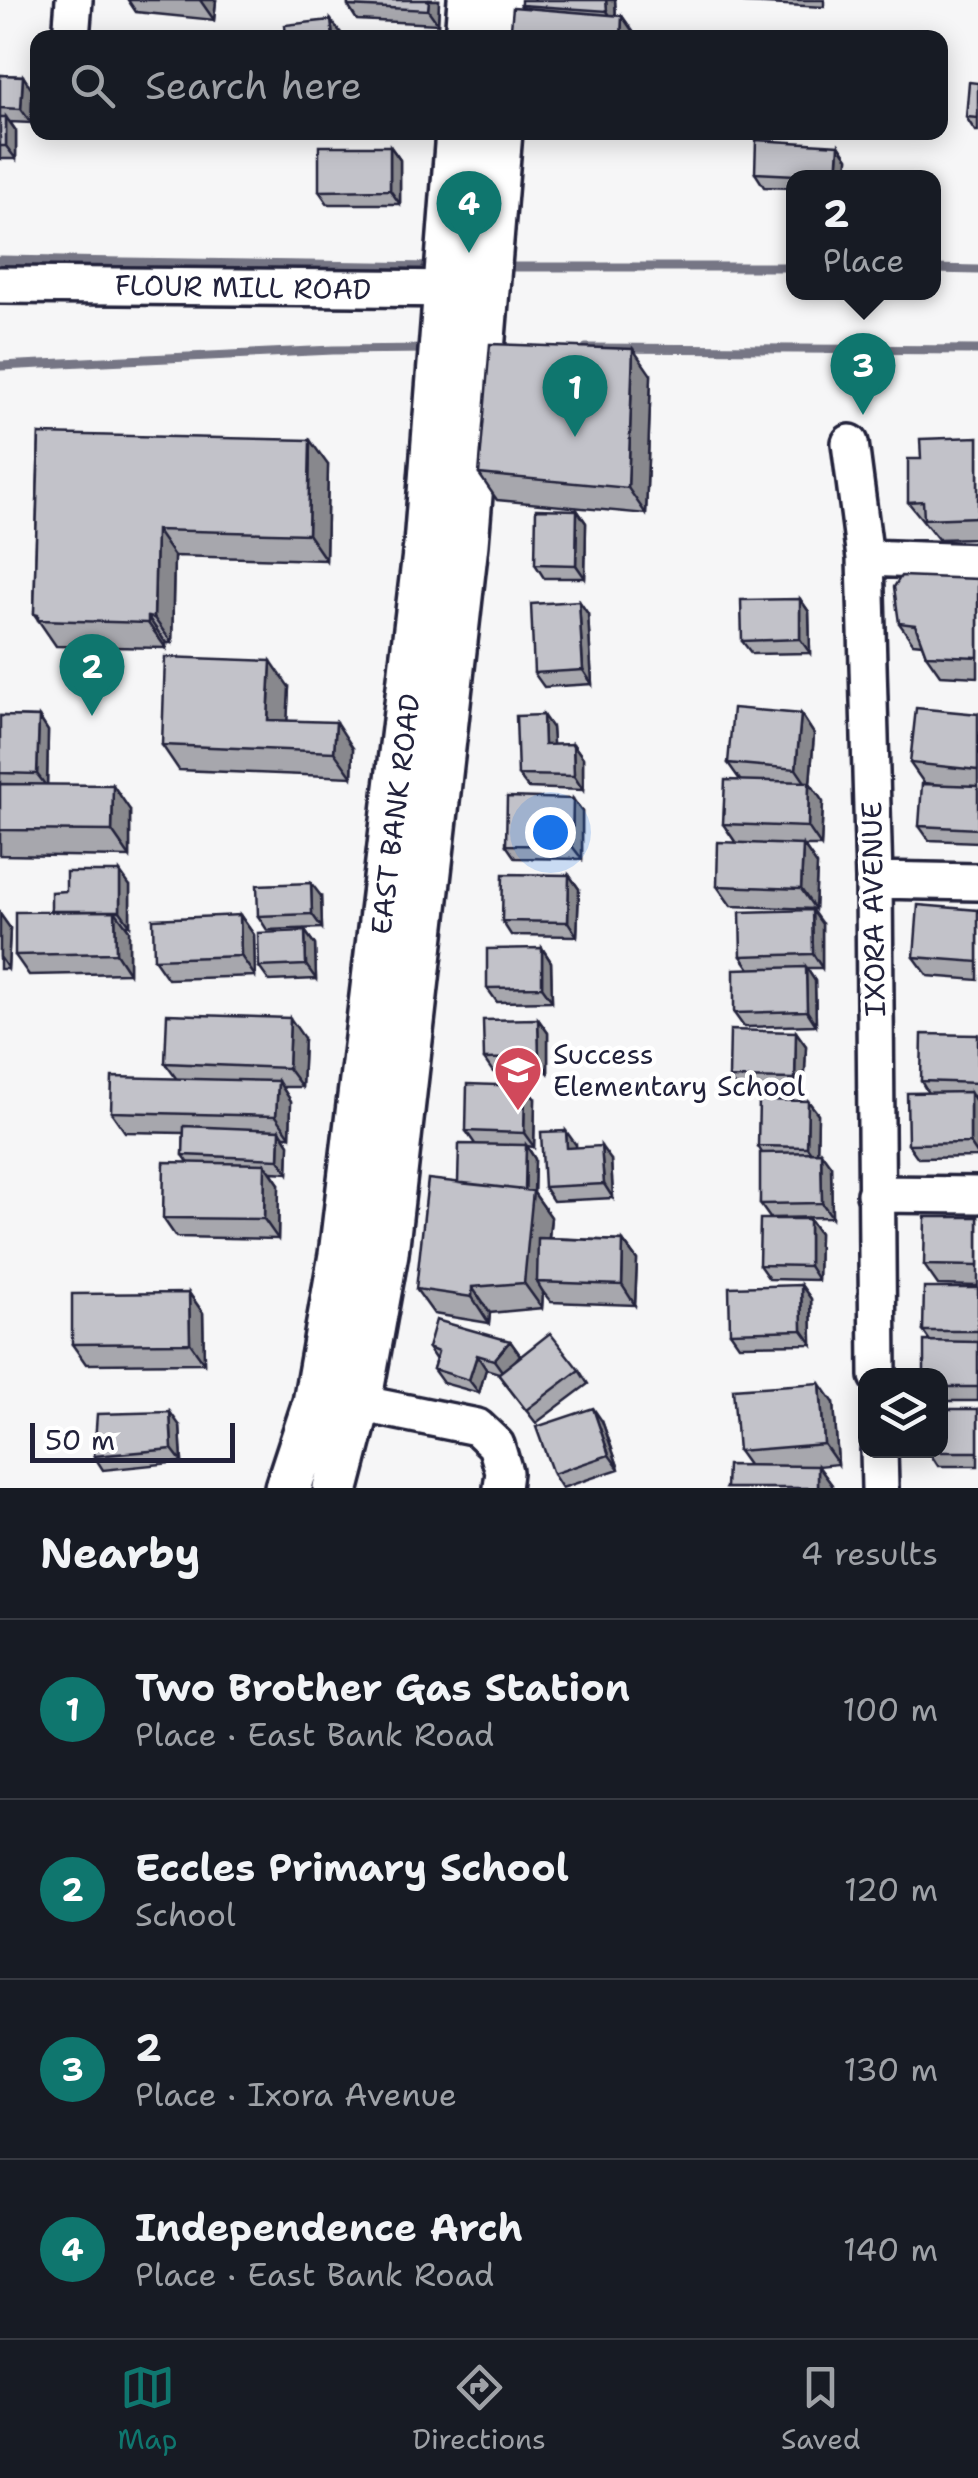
<!DOCTYPE html>
<html lang="en">
<head>
<meta charset="utf-8">
<style>
  :root { --surface:#171b24; --page:#242831; --text:#f1f3f6; --muted:#9ea1a6; --line:#363941; --accent:#0f766e }
  body { margin:0; font-family:"Shantell Sans",sans-serif; background:var(--page); color:var(--text) }
  .controls { position:absolute; right:30px; bottom:30px; display:grid; overflow:hidden; border-radius:20px; box-shadow:0 5px 25px #0003 }
  .controls button { width:90px; height:90px; display:grid; place-items:center; padding:0; border:0; border-bottom:2px solid var(--line); background:var(--surface); color:var(--text); font:50px sans-serif }
  .scale { position:absolute; left:30px; bottom:25px; width:205px; box-sizing:border-box; padding-left:10px; border:5px solid #22223b; border-top:0; font-size:28px; line-height:35px; white-space:nowrap; color:#22223b; -webkit-text-stroke:8px #fff; paint-order:stroke }
  .you { position:absolute; left:550px; top:832px; width:35px; height:35px; margin:-25px; border:8px solid #fff; border-radius:50%; background:#1a73e8; box-shadow:0 0 0 15px #1a73e833 }
  .badge { display:grid; place-items:center; width:65px; height:65px; border-radius:50%; background:var(--accent); color:#fff; font-size:32px; font-weight:700 }
  .pin { position:absolute; translate:-50% -82px; filter:drop-shadow(0 2px 5px #0008) }
  .pin::after { content:''; position:absolute; top:52px; width:35px; height:30px; background:inherit; clip-path:polygon(0 0,100% 0,50% 100%) }
  .popup { position:absolute; left:786px; top:170px; width:155px; height:130px; box-sizing:border-box; display:grid; place-content:center; border-radius:20px; background:var(--surface); filter:drop-shadow(0 2px 8px #0005); font-size:32px; white-space:nowrap; color:var(--muted) }
  .popup b { font-size:38px; color:var(--text) }
  .popup::after { content:''; position:absolute; left:50%; top:100%; margin-left:-20px; border:20px solid transparent; border-top-color:var(--surface) }
  .list { margin:0; padding:0; list-style:none }
  h2 { display:flex; justify-content:space-between; align-items:center; height:130px; margin:0; padding:0 40px; font-size:42px }
  h2 small { font-size:32px; font-weight:400; color:var(--muted) }
  .list li { display:grid; grid-template-columns:65px 1fr auto; gap:30px; align-items:center; box-sizing:border-box; height:180px; padding:0 40px; border-top:2px solid var(--line) }
  .list b { display:block; font-size:38px; white-space:nowrap }
  .list p { margin:0; font-size:32px; white-space:nowrap; color:var(--muted) }
  .list em { font-size:32px; font-style:normal; color:var(--muted) }
  .icon { flex:none; width:55px; height:55px; fill:none; stroke:currentColor; stroke-width:2; stroke-linecap:round; stroke-linejoin:round }
  .map { position:relative; flex:none; width:978px; height:1488px; overflow:hidden }
  .search { position:absolute; background:var(--surface); box-shadow:0 5px 25px #0003; left:30px; right:30px; top:30px; height:110px; display:flex; align-items:center; gap:25px; box-sizing:border-box; padding:0 35px; border-radius:20px; color:var(--muted); font-size:38px }
  .sheet { height:850px; background:var(--surface) }
  nav { display:flex; justify-content:space-around; align-items:center; box-sizing:border-box; height:140px; border-top:2px solid var(--line); background:var(--surface); font-size:28px; color:var(--muted) }
  nav a { display:grid; justify-items:center; gap:5px }
  nav .on { color:var(--accent) }
  .map>svg:first-child { display:block }
</style>
</head>
<body>
<div class="map">
<svg width="978" height="1488" viewBox="0 0 978 1488">
  <rect width="100%" height="100%" fill="#f6f6f7"/>
  <filter id="ink" filterUnits="userSpaceOnUse"><feTurbulence type="fractalNoise" baseFrequency=".01" numOctaves="2"/><feDisplacementMap in="SourceGraphic" scale="20" xChannelSelector="R" yChannelSelector="G"/><feConvolveMatrix kernelMatrix="1 2 1 2 8 2 1 2 1" color-interpolation-filters="sRGB"/></filter>
  <g filter="url(#ink)">
    <g fill="none" stroke-linecap="round" stroke-linejoin="round">
      <path stroke="#767685" stroke-width="9" d="M0,260L435,267
        M501,267H793
        M933,269L978,270
        M586,348L978,350
        M0,366L333,350L430,349"/>
      <g stroke="#22223b" stroke-width="42">
        <path id="minor" d="M71,38L74,0
          M0,285L469,289
          M850,443L865,558L874,880L878,1376
          M865,558L978,562
          M874,880L978,882
          M875,1194L978,1195
          M358,1403L477,1427L496,1445L504,1472L502,1488
          M879,1450L880,1488"/>
      </g>
      <g stroke="#22223b" stroke-width="52">
        <path id="major" d="M468,38L471,0
          M507,38L510,0
          M288,1488L316,1403L342,1255L427,545L459,132
          M336,1488L358,1403L385,1253L465,544L499,132"/>
      </g>
      <use href="#minor" stroke="#fff" stroke-width="35"/>
      <use href="#major" stroke="#fff" stroke-width="45"/>
    </g>
    <path fill="#a7a7ad" stroke="#22223b" stroke-width="2.5" d="M128,0H216L214,20L136,12Z
      M348,0H439L438,24L357,20L348,6Z
      M615,0L616,16H622L636,36L523,8L521,5Z
      M742,0H824V7L744,3Z
      M0,75L23,76L32,90L31,123L10,122L16,131V159H0Z
      M978,83V131H975L966,117Z
      M839,145L848,158L847,178H793V188L764,187L755,173Z
      M390,146L400,160V204H328L319,191Z
      M651,375L646,514L497,500L479,474Z
      M39,434L328,465L326,560L174,556L172,643H166V648L56,646L34,614Z
      M978,437V538L938,539L908,502L921,459Z
      M577,510L586,523L585,578H544L535,564Z
      M978,579V677L940,675L926,655L922,644L913,643L899,623Z
      M800,599L809,612L810,653L752,654L742,641Z
      M579,601L588,614L592,684L544,687L534,673Z
      M289,687L287,720L353,748L352,777L179,770L162,745Z
      M801,714L814,734L810,783L823,802L821,846H804L817,865L815,909L731,906L717,886L736,843L723,824L740,780L728,763Z
      M978,714V842L929,840L919,826L941,785L924,783L910,763Z
      M0,716L39,717L48,731L47,784L130,810V857L0,855Z
      M552,728L553,745L573,744L583,758V790L528,788L518,775Z
      M582,812V859L515,858L506,845Z
      M569,875L579,889L577,936L511,935L502,921Z
      M130,886V925H125L129,930V973L29,975L15,955L66,891Z
      M321,896L322,928L267,930L258,916Z
      M978,910V980L928,976L914,957Z
      M0,914L10,928L8,969H0Z
      M240,915L254,935L255,976L168,979L154,959Z
      M822,924V968H806L815,981L816,1025L744,1027L734,1013L750,969L741,956Z
      M305,931L315,945L316,979L269,981L259,967Z
      M542,948L551,962L552,1001L497,1002L487,988Z
      M538,1019L548,1033V1072H493L484,1059Z
      M796,1032L806,1046L804,1093L739,1092L729,1078Z
      M978,1035V1096H972L978,1104V1157L918,1158L908,1144L928,1093L921,1081Z
      M304,1038L302,1087H282L291,1101L290,1136H284L289,1144L288,1173L271,1172L279,1184L278,1239L176,1237L163,1218L188,1162L183,1155L184,1133L125,1132L111,1112L176,1078L165,1063Z
      M535,1099L534,1147L527,1146L535,1159L534,1193L551,1217L549,1238L623,1241L637,1260L635,1305L551,1302L543,1292L542,1308L490,1313L489,1323L434,1314L416,1289L475,1144L466,1131Z
      M808,1101L818,1114L817,1152L831,1166L832,1217L770,1218L760,1204L762,1153L758,1146Z
      M576,1145V1147L611,1160L613,1198L553,1201L544,1187Z
      M978,1217V1286L938,1285L924,1265Z
      M809,1219L819,1233L818,1280L769,1279L759,1265Z
      M801,1285L811,1299L812,1344L739,1345L730,1332Z
      M978,1288V1401H940V1376L930,1341L923,1331Z
      M189,1293L203,1313L204,1363L86,1364L72,1344Z
      M510,1341L520,1355L515,1361L579,1370L588,1384L536,1423L508,1387L498,1374L499,1373L486,1369L479,1393L443,1383L433,1369L436,1360L428,1348Z
      M834,1403L838,1464L818,1466L832,1485V1488H726L748,1465L738,1451Z
      M978,1409V1466H938L929,1452Z
      M602,1421L619,1469L562,1488L553,1474Z
      M180,1426L182,1462L103,1470L94,1456Z"/>
    <path fill="#88888d" stroke="#22223b" stroke-width="2.5" d="M200,0H216L214,20Z
      M429,0H439L438,24L428,10Z
      M606,0H615L616,25L607,11Z
      M622,16L636,36V38H621Z
      M331,20L341,33V38H333Z
      M23,76L32,90L31,123L21,109Z
      M6,117L16,131V159L6,146Z
      M839,145L848,158L847,178L837,177Z
      M390,146L400,160V204L390,190Z
      M633,349L651,375L646,514L628,488Z
      M310,440L328,465L326,560L308,534Z
      M577,510L586,523L585,578L576,565Z
      M156,530L174,556L172,643L154,618Z
      M800,599L809,612L810,653L800,639Z
      M579,601L588,614L592,684L583,670Z
      M148,617L166,643V648L148,623Z
      M271,661L289,687L286,745L268,720Z
      M801,714L814,734L810,783L823,802L821,846L808,827L809,788L796,769Z
      M543,715L552,728L554,758L544,745Z
      M39,717L48,731L47,787L37,774Z
      M336,722L353,748L352,777L334,752Z
      M573,744L583,758V790L574,776Z
      M113,785L130,810V857L112,831Z
      M573,799L582,812V859L572,846Z
      M803,845L817,865L815,909L801,889Z
      M120,872L130,886V925L120,911Z
      M569,875L579,889L577,936L568,922Z
      M311,883L321,896L322,928L312,914Z
      M812,910L822,924V968L813,954Z
      M115,911L129,930V973L116,953Z
      M0,914L10,928L8,969L0,957Z
      M240,915L254,935L255,976L241,956Z
      M305,931L315,945L316,979L306,965Z
      M542,948L551,962L552,1001L542,987Z
      M806,967L815,981L816,1025L807,1011Z
      M290,1018L304,1038L302,1087L288,1068Z
      M538,1019L548,1033V1072L539,1058Z
      M796,1032L806,1046L804,1093L795,1079Z
      M278,1081L291,1101L290,1136L276,1116Z
      M525,1086L535,1099L534,1147L524,1133Z
      M970,1092L978,1104V1155L970,1143Z
      M808,1101L818,1114L817,1161L807,1147Z
      M280,1130L289,1144L288,1173L279,1159Z
      M566,1131L576,1145V1161L567,1148Z
      M526,1145L535,1159L534,1193L551,1217L544,1282H537L543,1292L542,1308L524,1283Z
      M601,1146L611,1160L613,1198L604,1184Z
      M821,1152L831,1166L832,1217L822,1203Z
      M265,1164L279,1184L278,1239L264,1219Z
      M809,1219L819,1233L818,1280L809,1266Z
      M623,1241L637,1260L635,1305L622,1285Z
      M801,1285L811,1299L812,1344L802,1330Z
      M472,1287L490,1313L489,1323L472,1297Z
      M189,1293L203,1313L204,1363L190,1343Z
      M510,1341L520,1355L504,1374L494,1360Z
      M477,1355L486,1369L479,1393L469,1380Z
      M820,1383L834,1403L838,1464L824,1444Z
      M593,1408L602,1421L619,1469L609,1455Z
      M170,1412L180,1426L182,1462L172,1449Z
      M818,1466L832,1485V1488H818Z"/>
    <path fill="#c2c2c9" stroke="#22223b" stroke-width="2.5" d="M348,0H429L428,10L348,6Z
      M521,0H606L607,11L521,5Z
      M513,7L622,16L621,38H510Z
      M331,20L333,38H286L285,25Z
      M0,75L23,76L21,109L0,108Z
      M969,82L978,83V118L966,117Z
      M0,117H6V146H0Z
      M756,140L839,145L837,177L755,173Z
      M319,146H390V190L319,191Z
      M490,344L633,349L628,488L479,474Z
      M39,434L310,440L308,534L156,530L154,618L148,617V623L38,620V615L34,614Z
      M978,437V517L924,519L923,501L908,502V459H921L920,439Z
      M536,509L577,510L576,565L535,564Z
      M901,576L978,579V657L926,655L915,625L899,623L894,587Z
      M800,599V639L742,641L741,600Z
      M579,601L583,670L534,673L531,604Z
      M165,657L271,661L268,720L336,722L334,752L162,745Z
      M733,708L801,714L796,769L728,763Z
      M916,708L978,714V770L910,763Z
      M543,715L544,745L573,744L574,776L518,775L516,716Z
      M0,716L39,717L37,774L0,773Z
      M725,780L809,782L808,827L723,824Z
      M0,784L113,785L112,831L0,830Z
      M922,784L978,786V829L919,826Z
      M507,797L573,799L572,846L506,845Z
      M718,842L803,845L801,889L717,886Z
      M66,872H120V911H51V892L66,891Z
      M503,874L569,875L568,922L502,921Z
      M311,883L312,914L258,916L257,885Z
      M918,905L978,910V962L914,957Z
      M812,910L813,954L741,956L740,912Z
      M115,911L116,953L15,955V912Z
      M240,915L241,956L154,959L153,919Z
      M305,931L306,965L259,967L258,933Z
      M542,948V987L487,988V949Z
      M806,967L807,1011L734,1013V969Z
      M167,1014L290,1018L288,1068L165,1063Z
      M538,1019L539,1058L484,1059L483,1020Z
      M730,1030L796,1032L795,1079L729,1078Z
      M922,1034L978,1035V1083L921,1081Z
      M112,1077L278,1081L276,1116L111,1112Z
      M467,1084L525,1086L524,1133L466,1131Z
      M970,1092V1143L908,1144L907,1093Z
      M759,1100L808,1101L807,1147L758,1146Z
      M184,1126L280,1130L279,1159L183,1155Z
      M566,1131L567,1148L601,1146L604,1184L544,1187L541,1132Z
      M459,1144L526,1145L525,1190L458,1183Z
      M821,1152L822,1203L760,1204V1153Z
      M164,1162L265,1164L264,1219L163,1218Z
      M428,1179L533,1191L524,1283L472,1287V1297L416,1289Z
      M925,1217H978V1266L924,1265Z
      M760,1219H809V1266L759,1265Z
      M538,1238L623,1241L622,1285L537,1282Z
      M801,1285L802,1330L730,1332L729,1287Z
      M924,1288H978V1331H923Z
      M189,1293L190,1343L72,1344V1294Z
      M436,1320L510,1341L494,1360L477,1355L469,1380L433,1369L438,1352L428,1348Z
      M550,1333L579,1370L526,1410L498,1374Z
      M924,1341L978,1342V1387H940V1376H924Z
      M820,1383L824,1444L738,1451L733,1389Z
      M593,1408L609,1455L553,1474L536,1427Z
      M940,1409H978V1452H929V1450H940Z
      M170,1412L172,1449L94,1456L97,1414Z
      M727,1465L818,1466V1488H726Z"/>
  </g>
  <defs>
    <g id="school-pin" transform="scale(2.5)"><path d="M0 17L-7.5 6A9.5 9.5 0 1 1 7.5 6Z" fill="#d1495b" stroke="#fff"/><path d="M0-5L7-2L0 1L-7-2ZM-4 1L0 2.5L4 1V4Q0 6-4 4Z" fill="#fff"/></g>
  </defs>
  <g fill-rule="evenodd">
    <use href="#school-pin" x="518" y="1070"/>
  </g>
  <g text-anchor="middle" stroke-width="9" stroke-linejoin="round" paint-order="stroke">
    <g font-size="28" fill="#22223b" stroke="#fff">
      <text transform="translate(243 287) rotate(1)" y="10">FLOUR MILL ROAD</text>
      <text transform="translate(395 814) rotate(-83)" y="10">EAST BANK ROAD</text>
      <text transform="translate(873 909) rotate(-91)" y="10">IXORA AVENUE</text>
    </g>
    <g font-size="28" fill="#22223b" stroke="#fff" text-anchor="start">
      <text x="553" y="1064">Success<tspan x="553" dy="32">Elementary School</tspan></text>
    </g>
  </g>
</svg>
<div class="controls">
<button><svg class="icon" aria-label="layers" viewBox="0 0 24 24"><path d="M12 4l9 5-9 5-9-5zM3 14l9 5 9-5"/></svg></button>
</div>
<div class="scale">50 m</div>
<div class="you"></div>
<div class="pin badge" style="left:575px;top:437px">1</div>
<div class="pin badge" style="left:92px;top:716px">2</div>
<div class="pin badge" style="left:863px;top:415px">3</div>
<div class="popup"><b>2</b>Place</div>
<div class="pin badge" style="left:469px;top:253px">4</div>
<div class="search"><svg class="icon" aria-label="search" viewBox="0 0 24 24"><circle cx="10" cy="10" r="6"/><path d="M15 15l6 6"/></svg>Search here</div>
</div>
<section class="sheet">
<h2>Nearby<small>4 results</small></h2>
<ul class="list">
<li><span class="badge">1</span><div><b>Two Brother Gas Station</b><p>Place · East Bank Road</p></div><em>100 m</em></li>
<li><span class="badge">2</span><div><b>Eccles Primary School</b><p>School</p></div><em>120 m</em></li>
<li><span class="badge">3</span><div><b>2</b><p>Place · Ixora Avenue</p></div><em>130 m</em></li>
<li><span class="badge">4</span><div><b>Independence Arch</b><p>Place · East Bank Road</p></div><em>140 m</em></li>
</ul>
</section>
<nav>
<a class="on"><svg class="icon" aria-label="map" viewBox="0 0 24 24"><path d="M3 6l6-2 6 2 6-2v14l-6 2-6-2-6 2zM9 4v14M15 6v14"/></svg>Map</a>
<a><svg class="icon" aria-label="directions" viewBox="0 0 24 24"><path d="M12 3l9 9-9 9-9-9zM9 14v-3h6M13 9l2 2-2 2"/></svg>Directions</a>
<a><svg class="icon" aria-label="saved" viewBox="0 0 24 24"><path d="M7 4h10v16l-5-4-5 4z"/></svg>Saved</a>
</nav>
</body>
</html>
